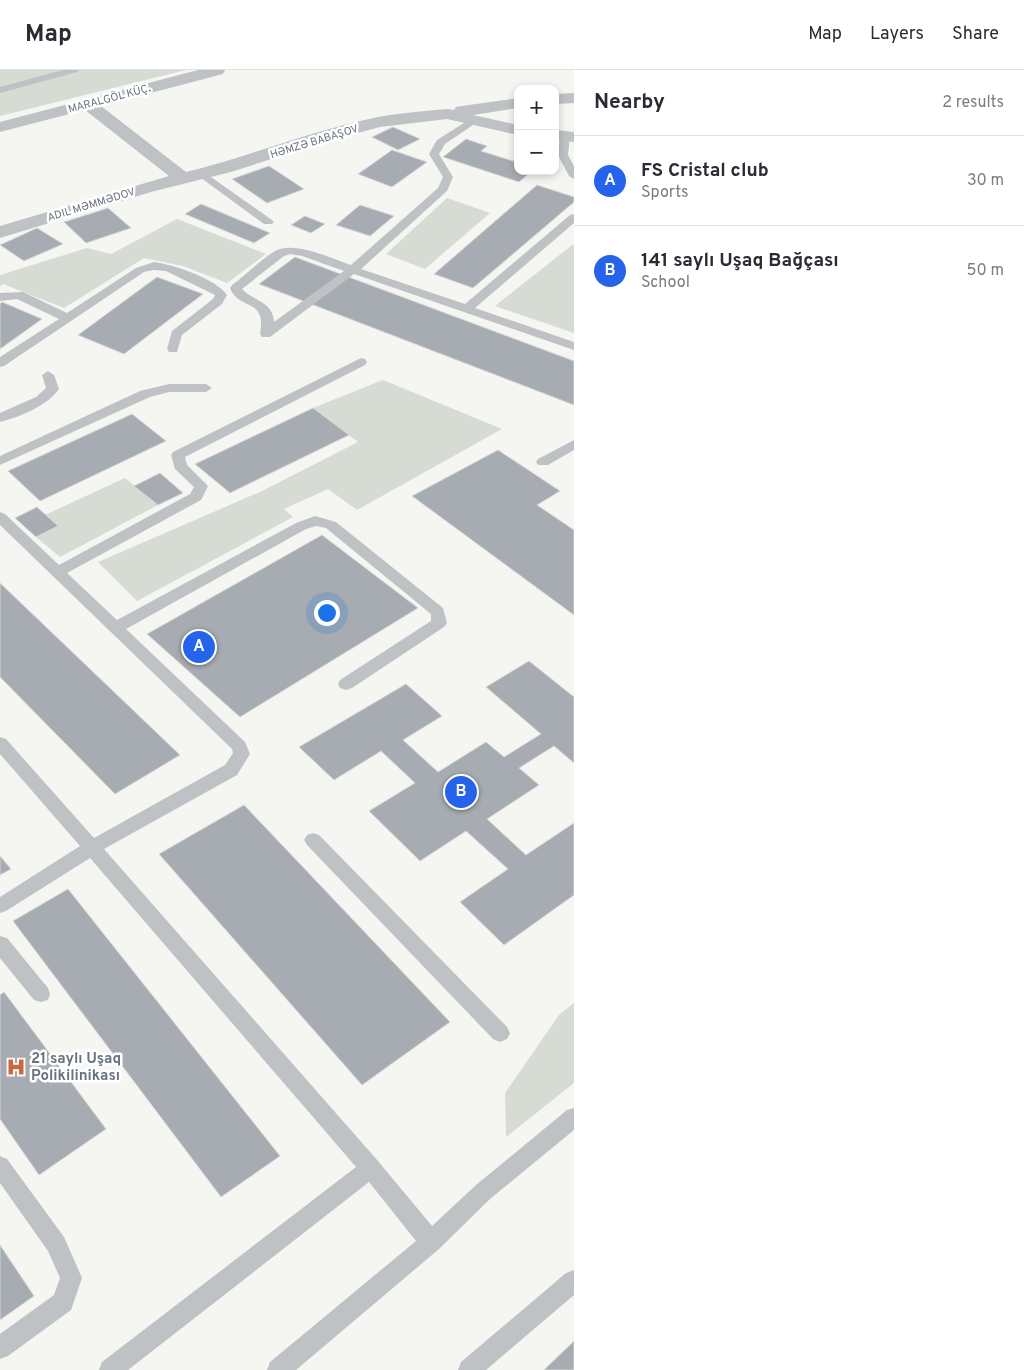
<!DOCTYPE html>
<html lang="en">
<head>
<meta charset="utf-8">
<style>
  :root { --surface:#fff; --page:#f7f7f7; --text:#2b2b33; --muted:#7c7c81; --line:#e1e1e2; --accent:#2563eb }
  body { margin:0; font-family:Overpass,sans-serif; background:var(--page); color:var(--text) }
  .controls { position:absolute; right:15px; top:15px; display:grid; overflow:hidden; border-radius:10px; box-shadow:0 2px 8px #0003 }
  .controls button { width:45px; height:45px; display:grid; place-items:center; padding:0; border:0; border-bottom:1px solid var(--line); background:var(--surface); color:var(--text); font:25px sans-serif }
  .you { position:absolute; left:326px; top:542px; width:18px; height:18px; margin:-12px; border:4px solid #fff; border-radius:50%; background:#1a73e8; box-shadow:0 0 0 8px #1a73e833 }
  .badge { display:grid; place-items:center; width:32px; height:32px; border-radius:50%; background:var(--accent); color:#fff; font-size:16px; font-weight:700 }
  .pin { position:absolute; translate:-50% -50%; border:2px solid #fff; box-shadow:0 1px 5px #0006 }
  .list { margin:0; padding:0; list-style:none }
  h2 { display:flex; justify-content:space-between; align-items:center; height:65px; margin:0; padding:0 20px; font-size:21px }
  h2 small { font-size:16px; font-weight:400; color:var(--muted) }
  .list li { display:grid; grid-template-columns:32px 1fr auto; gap:15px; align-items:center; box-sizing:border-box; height:90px; padding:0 20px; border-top:1px solid var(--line) }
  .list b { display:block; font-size:19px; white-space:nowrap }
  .list p { margin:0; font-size:16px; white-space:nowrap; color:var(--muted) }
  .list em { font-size:16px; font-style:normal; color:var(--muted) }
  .map { position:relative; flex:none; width:574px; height:1300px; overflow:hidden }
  header { display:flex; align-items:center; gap:30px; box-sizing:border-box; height:70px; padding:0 25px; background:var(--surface); border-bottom:1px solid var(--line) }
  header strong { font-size:24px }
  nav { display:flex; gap:28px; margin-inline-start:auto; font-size:18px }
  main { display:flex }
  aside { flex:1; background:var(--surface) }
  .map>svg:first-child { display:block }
</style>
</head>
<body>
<header>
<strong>Map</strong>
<nav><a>Map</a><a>Layers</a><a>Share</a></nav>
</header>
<main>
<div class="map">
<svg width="574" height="1300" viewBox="0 0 574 1300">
  <rect width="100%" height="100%" fill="#f5f5f2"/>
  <path fill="#d6dbd4" d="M0,0H186L0,46Z
    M447,128L490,143L425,199L386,184Z
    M177,149L266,184L227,213L183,196L144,188L64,238L3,214L0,216V205L87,178L111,184Z
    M572,175H574V263L495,236Z
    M383,310L502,359L357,440L328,419L284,439L293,447L137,531L98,492L262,421L358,372L313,338Z
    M125,408L158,435L60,487L36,467L57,457L45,445Z
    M574,933V1013L506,1067L505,1023L559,945Z"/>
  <path fill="#a6acb1" stroke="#d6d6d5" d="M393,57L420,69L398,80L372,67Z
    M466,69L487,76L481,81L513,91L518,88V101H532L519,112L443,87Z
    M392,80L427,92L392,117L358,104Z
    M269,96L304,119L267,133L232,109Z
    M537,115L574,127V132L473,218L434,204Z
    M201,134L270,163L254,173L185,144Z
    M360,135L394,146L370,166L336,155Z
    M108,138L131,158L86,173L64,152Z
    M305,146L325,154L311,163L291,155Z
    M37,158L63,174L24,191L0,175Z
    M295,187L574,291V335L259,214Z
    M157,207L203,224L124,284L78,265Z
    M2,232L42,249L0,279V234Z
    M313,338L349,365L230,423L195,394Z
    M132,344L166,371L40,431L8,401Z
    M498,380L560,421L537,435L574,460V545L412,426Z
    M160,403L183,423L158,435L134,416Z
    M37,437L58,456L36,467L15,448Z
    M322,465L418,538L240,647L147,564Z
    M0,513L180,685L115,724L0,607Z
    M529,591L574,627V693L554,676L519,698L539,715L487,749L526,785L574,753V825L504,875L460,832L508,799L466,761L420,791L369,741L415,713L381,681L334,710L299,677L406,614L442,646L403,670L438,702L486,672L504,687L541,664L486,617Z
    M244,735L450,952L362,1015L159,784Z
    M0,786L11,799L0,805Z
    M68,819L280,1086L221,1127L13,851Z
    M4,922L106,1059L39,1105L0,1049V925Z
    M0,1175L34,1226L0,1250Z
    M574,1271V1300H544Z"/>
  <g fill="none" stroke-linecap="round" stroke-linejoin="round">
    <path fill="#bfc2c5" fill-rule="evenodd" d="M63,0H79L77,2L0,23V17Z
      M475,46L479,47L480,49L479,51L445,74L439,84L453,107L447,121L361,199L465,234L570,145L574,144V153L475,238L574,272V280L354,204L270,267H262L260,264C267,227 239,241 230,218L232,215C246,205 260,190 275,181C295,170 332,189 351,195L438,118L443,107L429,84L437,70ZM290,184L302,186L344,201L274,252C273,231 253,231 242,219L284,186Z
      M565,63L570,66L568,85L574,96V109L569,106L558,85L560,66Z
      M201,100L272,150L274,152L272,154H264L197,105L196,103Z
      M154,192C174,195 215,208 227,225L222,234L182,265L177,282H169L167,279L172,261L213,229L215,225L166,201L154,200L144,202L4,296L0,297V287L59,249L17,229L0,231V223L23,222L67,243L136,198Z
      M361,288L365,289L367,292L365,295L185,387L187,395L208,416L201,430L67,503L117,550L296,453L315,446L336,452L443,538L447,553L444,557L352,618L346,620L340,618L338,614L340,610L431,551V544L326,458L316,456L306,459L126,559L245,672L250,684L237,705L104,779L378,1091L432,1156L476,1115L567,1040L574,1038V1060L490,1129L439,1179L296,1300H267L270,1292L416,1171L369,1112L128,1300H99L102,1292L356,1097L90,788L6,841L0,843V827L80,776L0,684V667L6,669L94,768L225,695L233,683L232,679L0,455V442L5,444L59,495L190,424L194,417L175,399L171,385L173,382Z
      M48,301L54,305L59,319C47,336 20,347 0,352V343L36,327L46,318L42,305Z
      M169,314H206L212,318L206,322H169L150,327L0,395V386L140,321Z
      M574,370V380L548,395H538L536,392L538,389Z
      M313,763L319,765L507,957L510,963L507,969L500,972L493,969L307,775L304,770L307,765Z
      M0,866L7,868L48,918L50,924L48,930L41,932L34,930L0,888Z
      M0,1086L7,1089L64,1167L82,1208L71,1240L8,1286L0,1289V1264L54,1225L60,1208L48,1181L0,1113Z
      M574,1200V1225L486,1300H458L461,1292L566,1203Z"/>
    <path fill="#bfc2c5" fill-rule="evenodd" d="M198,0H225L223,4L101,36L186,102C251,86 313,60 378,47C401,43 424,41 447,39L454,40L456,37L462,36L518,28V38L473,45L518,55V65L447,49L380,57L324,72L231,102L151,122L0,168V156L169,106L85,40L0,62V52Z
      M574,23V33L555,34V24Z
      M555,60L574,62V72L555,70Z"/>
  </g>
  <defs>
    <g id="hospital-bare" transform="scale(1.5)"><path d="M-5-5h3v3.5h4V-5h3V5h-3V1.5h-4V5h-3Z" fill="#cc673b" stroke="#fff" stroke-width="2.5" paint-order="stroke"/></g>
  </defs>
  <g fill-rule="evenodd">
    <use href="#hospital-bare" x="16" y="997"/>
  </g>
  <g text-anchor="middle" stroke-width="5" stroke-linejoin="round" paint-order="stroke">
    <g font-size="11" fill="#68737f" stroke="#fff">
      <text transform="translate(109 28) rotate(-15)" y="4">MARALGÖL KÜÇ.</text>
      <text transform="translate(314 71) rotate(-17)" y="4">HƏMZƏ BABAŞOV</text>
      <text transform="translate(91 134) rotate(-17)" y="4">ADIL MƏMMƏDOV</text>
    </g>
    <g font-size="15" font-weight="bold" fill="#68737f" stroke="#fff" text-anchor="start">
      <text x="31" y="993">21 saylı Uşaq<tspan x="31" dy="17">Polikilinikası</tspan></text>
    </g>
  </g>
</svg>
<div class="controls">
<button>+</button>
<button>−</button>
</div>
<div class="you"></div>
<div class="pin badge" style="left:199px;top:577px">A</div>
<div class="pin badge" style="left:461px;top:722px">B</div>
</div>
<aside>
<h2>Nearby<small>2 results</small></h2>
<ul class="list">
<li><span class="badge">A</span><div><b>FS Cristal club</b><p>Sports</p></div><em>30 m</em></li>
<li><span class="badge">B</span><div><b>141 saylı Uşaq Bağçası</b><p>School</p></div><em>50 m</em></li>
</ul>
</aside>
</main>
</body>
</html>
